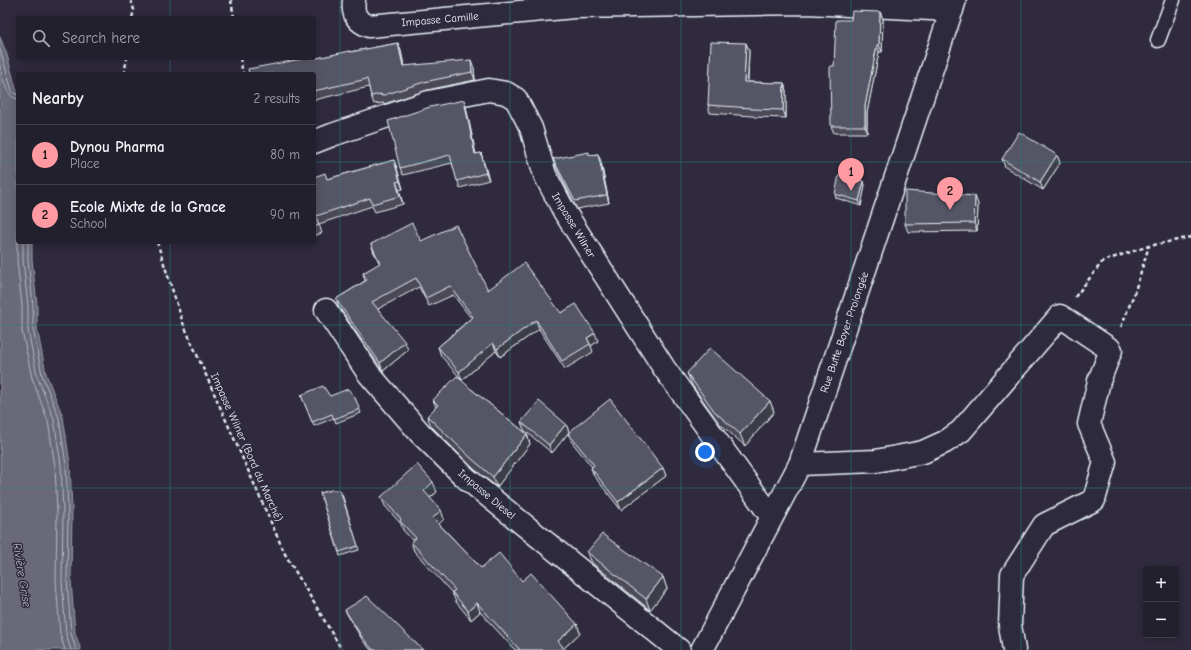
<!DOCTYPE html>
<html lang="en">
<head>
<meta charset="utf-8">
<style>
  :root { --surface:#23202e; --page:#2f2d3a; --text:#f1f3f6; --muted:#a3a3aa; --line:#403e4a; --accent:#ff9aa2 }
  body { margin:0; font-family:"Comic Neue",sans-serif; background:var(--page); color:var(--text) }
  .controls { position:absolute; right:12px; bottom:12px; display:grid; overflow:hidden; border-radius:4px; box-shadow:0 2px 10px #0003 }
  .controls button { width:36px; height:36px; display:grid; place-items:center; padding:0; border:0; border-bottom:1px solid var(--line); background:var(--surface); color:var(--text); font:20px sans-serif }
  .you { position:absolute; left:705px; top:452px; width:14px; height:14px; margin:-10px; border:3px solid #fff; border-radius:50%; background:#1a73e8; box-shadow:0 0 0 6px #1a73e833 }
  .badge { display:grid; place-items:center; width:26px; height:26px; border-radius:50%; background:var(--accent); color:#111; font-size:13px; font-weight:700 }
  .pin { position:absolute; translate:-50% -33px; filter:drop-shadow(0 1px 2px #0008) }
  .pin::after { content:''; position:absolute; top:21px; width:14px; height:12px; background:inherit; clip-path:polygon(0 0,100% 0,50% 100%) }
  .list { margin:0; padding:0; list-style:none }
  h2 { display:flex; justify-content:space-between; align-items:center; height:52px; margin:0; padding:0 16px; font-size:17px }
  h2 small { font-size:13px; font-weight:400; color:var(--muted) }
  .list li { display:grid; grid-template-columns:26px 1fr auto; gap:12px; align-items:center; box-sizing:border-box; height:60px; padding:0 16px; border-top:1px solid var(--line) }
  .list b { display:block; font-size:15px; white-space:nowrap }
  .list p { margin:0; font-size:13px; white-space:nowrap; color:var(--muted) }
  .list em { font-size:13px; font-style:normal; color:var(--muted) }
  .icon { flex:none; width:22px; height:22px; fill:none; stroke:currentColor; stroke-width:2; stroke-linecap:round; stroke-linejoin:round }
  .map { position:relative; flex:none; width:1191px; height:650px; overflow:hidden }
  .search { position:absolute; background:var(--surface); box-shadow:0 2px 10px #0003; left:16px; top:16px; width:300px; height:44px; display:flex; align-items:center; gap:10px; box-sizing:border-box; padding:0 14px; border-radius:4px; color:var(--muted); font-size:15px }
  .panel { position:absolute; background:var(--surface); box-shadow:0 2px 10px #0003; left:16px; top:72px; width:300px; height:172px; border-radius:4px }
  .map>svg:first-child { display:block }
</style>
</head>
<body>
<div class="map">
<svg width="1191" height="650" viewBox="0 0 1191 650">
  <rect width="100%" height="100%" fill="#2f2a3d"/>
  <filter id="ink" filterUnits="userSpaceOnUse"><feTurbulence type="fractalNoise" baseFrequency=".025" numOctaves="2"/><feDisplacementMap in="SourceGraphic" scale="8" xChannelSelector="R" yChannelSelector="G"/><feConvolveMatrix kernelMatrix="1 2 1 2 8 2 1 2 1" color-interpolation-filters="sRGB"/></filter>
  <g filter="url(#ink)">
    <path fill="#696978" stroke="#9c9fab" d="M0,37L7,55L18,96V242H32V259L37,305V328L46,374L63,417L70,464L72,511L71,580L75,633L81,650H0Z"/>
    <g fill="none" stroke-linecap="round" stroke-linejoin="round">
      <path stroke="#b5bbc5" stroke-width="1" d="M0,49L12,91L14,94H18
        M0,66C3,76 5,98 18,99
        M18,237L17,243V260L22,306V331L32,378L48,421L55,466L57,511L56,581L60,634L65,650
        M23,242V260L28,306V330L37,376L54,419L61,465L63,511L62,581L66,634L71,650
        M28,242V260L33,305V329L42,375L59,418L66,465L68,511L67,580L71,633L76,650"/>
      <g stroke="#e8f1f8" stroke-width="17">
        <path id="service" d="M1158,40L1173,0"/>
      </g>
      <g stroke="#e8f1f8" stroke-width="25">
        <path id="minor" d="M354,0C352,14 356,21 369,26L574,7L807,3L952,10
          M314,142L332,135L429,102L489,90L506,93L516,99L531,128L545,175L564,211L664,368L771,516
          M326,310L369,374L420,433L466,478L679,650
          M800,464L876,461L923,452L945,442L961,431L1060,316L1111,350L1099,381L1089,424L1105,462L1094,500L1044,525L1012,575L1010,625L1014,650"/>
      </g>
      <g stroke="#e8f1f8" stroke-width="25">
        <path id="tertiary" d="M702,650L800,464L955,0"/>
      </g>
      <path stroke="#e8f1f8" stroke-width="2.5" stroke-dasharray="4 3" stroke-linecap="butt" d="M131,0L134,10L132,18
        M231,0L234,18
        M240,58L243,74
        M124,74L127,58
        M157,242L183,323L285,554L342,650
        M1075,297L1103,261L1149,246L1191,237
        M1121,327L1134,294L1149,246"/>
      <use href="#service" stroke="#2f2a3d" stroke-width="14"/>
      <use href="#minor" stroke="#2f2a3d" stroke-width="22"/>
      <use href="#tertiary" stroke="#2f2a3d" stroke-width="22"/>
    </g>
    <path fill="#4b4957" stroke="#e8f1f8" d="M880,12L883,19L882,52H879L867,113V133H834L831,126L851,20Z
      M398,43L401,51L404,66L474,68L475,80L427,90L384,104V103L374,104L371,96L369,87L314,100V74L316,56L317,58Z
      M746,43L749,51L748,82L784,83L786,91V118L754,117L753,116L710,113L708,105Z
      M466,107L476,154L481,153L483,160L489,180L460,188L452,163L403,175L400,168Z
      M598,154L601,162L609,203L577,209L556,167L553,159L590,155Z
      M1057,155L1060,163L1043,190L1005,167L1002,159Z
      M394,160L403,189L399,190L403,204L375,212L372,206L319,224L322,233L314,236V177L327,179Z
      M865,185L861,206L836,198L835,194Z
      M978,204L977,231L908,232L905,224Z
      M421,241L488,290L561,313L598,341L591,346L593,352L565,369L539,329L500,357L496,351L462,380L441,356L438,347L471,318L453,295L429,306L419,287L378,309L408,350L383,371L339,307L336,299L365,281L363,273L380,264L374,253L371,244Z
      M687,373L770,401L774,412L745,446L719,423L692,385Z
      M471,389L527,434L530,444L497,487L474,469L431,426L427,416L436,407L433,400Z
      M301,395L330,396H354L361,413L336,423L334,418L314,426Z
      M521,422L566,424L569,432L552,453L524,430Z
      M568,433L663,468L666,476L621,510L594,476L591,468L592,467L571,441Z
      M437,492L430,498L444,519L439,524L481,568L522,581L577,624L580,633L564,648V650H515L480,612L471,620L456,602L452,593L414,551L411,542L413,541L403,530L401,524L385,506L381,497Z
      M320,493L342,494L359,550L340,556Z
      M587,552L663,577L667,589L650,610L592,563Z
      M345,610L423,650H371L363,641L347,614Z"/>
    <path fill="#3d3c47" stroke="#e8f1f8" d="M880,12L883,19L882,52L879,45Z
      M398,43L401,51L406,75L403,66Z
      M746,43L749,51L747,90L744,82Z
      M877,45L879,52L867,113V133L865,126V106Z
      M471,60L474,68L475,80L472,72Z
      M784,83L786,91V118L783,110Z
      M464,100L466,107L477,162L475,154Z
      M481,153L483,160L489,180L486,173Z
      M598,154L601,162L609,203L607,195Z
      M1057,155L1060,163L1043,190L1040,182Z
      M394,160L397,168L403,189L400,181Z
      M864,181L865,185L861,206L859,201Z
      M396,182L399,190L403,204L400,196Z
      M975,196L978,204L977,231L974,223Z
      M536,320L539,329L500,357L497,349Z
      M595,333L598,341L591,346L587,338Z
      M405,342L408,350L383,371L380,363Z
      M493,343L496,351L462,380L459,372Z
      M770,401L774,412L745,446L740,434Z
      M566,424L569,432L552,453L549,445Z
      M527,434L530,444L497,487L493,477Z
      M663,468L666,476L621,510L618,502Z
      M433,482L437,492L427,500L424,491Z
      M441,510L444,519L436,527L433,518Z
      M663,577L667,589L650,610L646,599Z
      M477,603L480,612L471,620L468,611Z
      M577,624L580,633L564,648L565,650H560L558,641Z"/>
    <path fill="#575565" stroke="#e8f1f8" d="M852,11L880,12L879,45H877L865,106V126H831L830,66H834L836,20H851Z
      M711,42L746,43L744,82L784,83L783,110L751,109V108L708,105Z
      M398,43L403,66L471,60L472,72L424,82L381,96V94L371,96L367,79L314,91V74H249L248,69L307,58H314V57L316,56L317,58L350,51V52Z
      M464,100L475,154L481,153L486,173L457,181L450,155L400,168L388,121L430,107Z
      M1019,132L1057,155L1040,182L1002,159Z
      M589,152V155L598,154L607,195L575,201L553,159Z
      M394,160L400,181L396,182L400,196L372,204L370,198L316,216L319,225L314,227V177L325,173L327,179Z
      M839,175L864,181L859,201L835,194Z
      M905,191L975,196L974,223L905,224Z
      M412,223L421,241L456,225L488,290L524,263L561,313L576,304L595,333L587,338L590,344L562,361L536,320L497,349L493,343L459,372L438,347L473,317L450,286L426,298L416,278L372,302L405,342L380,363L336,299L367,280L363,273L380,263L371,244Z
      M710,348L770,401L740,434L715,412L687,373Z
      M457,376L471,389L527,434L493,477L471,458L427,416L438,405L433,400Z
      M323,386L330,396L348,389L354,396L360,409L334,419L332,414L312,422L301,395Z
      M610,399L663,468L618,502L591,468L594,465L568,433Z
      M539,401L566,424L549,445L521,422Z
      M417,464L433,482L424,491L441,510L433,518L481,568L499,553L522,581L531,573L577,624L558,641L563,647L560,650H520L477,603L468,611L452,592L455,590L411,542L416,538L400,521L401,519L381,497Z
      M331,490H340L358,546L339,552L320,493Z
      M602,534L663,577L646,599L587,552Z
      M367,596L423,650H373L362,637L345,610Z"/>
  </g>
  <path fill="none" stroke="#25827c" stroke-width="1" stroke-opacity="0.55" d="M170,0V18M340,0V650M510,0V650M681,0V650M851,0V650M1021,0V650M170,58V74M0,162H18M314,162H1191M170,242V650M0,325H1191M0,488H1191"/>
  <g text-anchor="middle" stroke-width="3" stroke-linejoin="round" paint-order="stroke">
    <g font-size="11" fill="#e8f1f8" stroke="#2f2a3d">
      <text transform="translate(440 19) rotate(-5)" y="4">Impasse Camille</text>
      <text transform="translate(574 225) rotate(59)" y="4">Impasse Wilner</text>
      <text transform="translate(844 332) rotate(-71)" y="4">Rue Butte Boyer Prolongée</text>
      <text transform="translate(247 447) rotate(66)" y="4">Impasse Wilner (Bord du Marché)</text>
      <text transform="translate(487 494) rotate(40)" y="4">Impasse Diesel</text>
    </g>
    <g font-size="12" font-style="italic" fill="#afb4be" stroke="#2f2a3d">
      <text transform="translate(22 575) rotate(81)" y="4">Rivière Grise</text>
    </g>
  </g>
</svg>
<div class="controls">
<button>+</button>
<button>−</button>
</div>
<div class="you"></div>
<div class="pin badge" style="left:851px;top:191px">1</div>
<div class="pin badge" style="left:950px;top:210px">2</div>
<div class="search"><svg class="icon" aria-label="search" viewBox="0 0 24 24"><circle cx="10" cy="10" r="6"/><path d="M15 15l6 6"/></svg>Search here</div>
<section class="panel">
<h2>Nearby<small>2 results</small></h2>
<ul class="list">
<li><span class="badge">1</span><div><b>Dynou Pharma</b><p>Place</p></div><em>80 m</em></li>
<li><span class="badge">2</span><div><b>Ecole Mixte de la Grace</b><p>School</p></div><em>90 m</em></li>
</ul>
</section>
</div>
</body>
</html>
